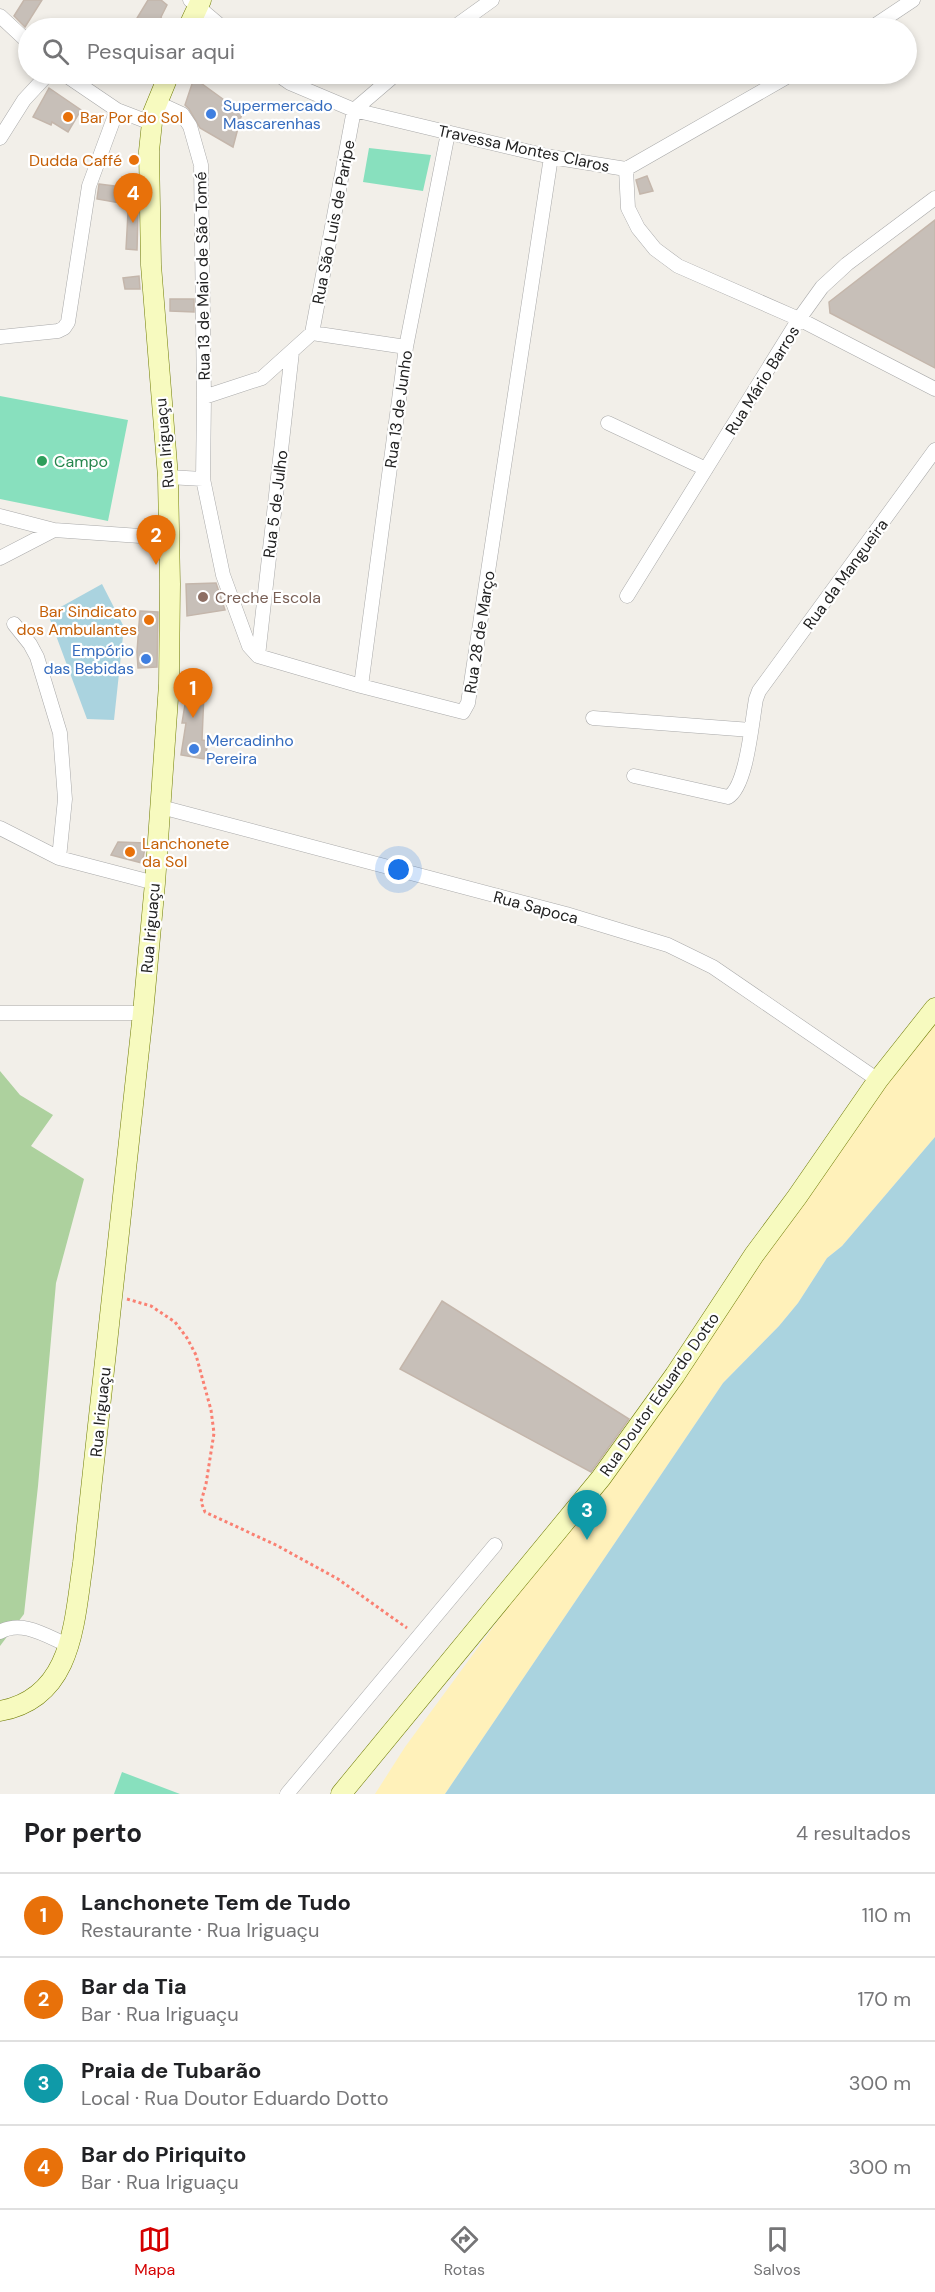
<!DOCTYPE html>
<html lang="pt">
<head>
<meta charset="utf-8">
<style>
  :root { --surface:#fff; --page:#f6f6f6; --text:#202124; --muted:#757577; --line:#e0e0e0; --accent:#d40000 }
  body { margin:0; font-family:"DM Sans",sans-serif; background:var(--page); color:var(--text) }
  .you { position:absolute; left:399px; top:870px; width:21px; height:21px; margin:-15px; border:4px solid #fff; border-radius:50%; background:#1a73e8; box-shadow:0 0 0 9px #1a73e833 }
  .badge { display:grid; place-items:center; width:39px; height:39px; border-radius:50%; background:var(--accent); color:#fff; font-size:20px; font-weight:700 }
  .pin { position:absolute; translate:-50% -50px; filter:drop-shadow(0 2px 3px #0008) }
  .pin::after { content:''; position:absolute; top:32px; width:21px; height:18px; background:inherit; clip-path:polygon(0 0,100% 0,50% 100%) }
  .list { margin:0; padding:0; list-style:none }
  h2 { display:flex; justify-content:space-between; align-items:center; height:78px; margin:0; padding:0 24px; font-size:26px }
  h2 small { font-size:20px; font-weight:400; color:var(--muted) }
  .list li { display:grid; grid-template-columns:39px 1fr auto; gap:18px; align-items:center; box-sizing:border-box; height:84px; padding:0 24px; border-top:2px solid var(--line) }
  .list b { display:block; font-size:22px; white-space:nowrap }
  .list p { margin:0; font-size:20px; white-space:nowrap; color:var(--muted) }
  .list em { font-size:20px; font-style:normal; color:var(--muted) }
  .icon { flex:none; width:33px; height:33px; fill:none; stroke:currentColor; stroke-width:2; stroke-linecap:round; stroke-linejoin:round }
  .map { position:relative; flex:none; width:935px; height:1794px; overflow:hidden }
  .search { position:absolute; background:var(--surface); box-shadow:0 3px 9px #0003; left:18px; right:18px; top:18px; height:66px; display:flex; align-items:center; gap:15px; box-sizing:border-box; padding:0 21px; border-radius:33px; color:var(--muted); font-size:22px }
  .sheet { height:414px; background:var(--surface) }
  nav { display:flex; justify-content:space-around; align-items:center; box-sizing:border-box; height:84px; border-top:2px solid var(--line); background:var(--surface); font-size:16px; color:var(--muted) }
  nav a { display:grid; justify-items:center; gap:3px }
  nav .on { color:var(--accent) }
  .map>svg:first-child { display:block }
</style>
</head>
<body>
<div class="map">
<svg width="935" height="1794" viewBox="0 0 935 1794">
  <rect width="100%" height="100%" fill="#f2efe9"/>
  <path fill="#add19e" d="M0,1071L20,1095L53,1115L31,1146L84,1179L56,1283L38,1486L24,1614L0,1646Z"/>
  <path fill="#fff1ba" d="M935,1023V1137L842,1246L827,1258L798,1303L779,1326L723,1383L445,1794H375L405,1747L744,1285L845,1139Z"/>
  <path fill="#88e0be" d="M369,148L431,155L423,191L363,182Z
    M0,396L128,420L108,521L0,499Z
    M122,1772L180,1794H114Z"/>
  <path fill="#aad3df" d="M102,584L124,627L114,720L87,719L48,614Z
    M935,1137V1794H445L723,1383L779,1326L798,1303L827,1258L842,1246Z"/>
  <path fill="#c7bfb8" stroke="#c4b6ab" stroke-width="1.5" d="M24,0H42L25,27L14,16Z
    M148,0H161L167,5L161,17L165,28H131Z
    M194,78L242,113L233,147L200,128L189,109L185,105Z
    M49,88L81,110L68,132L52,122L51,125L33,117Z
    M647,176L653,191L640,194L636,180Z
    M99,184L122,187L121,203L97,199Z
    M128,213H138L137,250L126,249Z
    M935,220V368L830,313L829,302Z
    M139,276L140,289H125L123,278Z
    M170,299H194V312L170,311Z
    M216,583L225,610L187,616L186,584Z
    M140,611L158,612L157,667L138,668L137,652Z
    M187,692L204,693L202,740L209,741L204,759L181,755L186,723H182Z
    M118,842L146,843L142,863L111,855Z
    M442,1301L629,1419L591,1472L400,1369Z"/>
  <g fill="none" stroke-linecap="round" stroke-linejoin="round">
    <g stroke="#a9a9a9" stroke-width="15">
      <path id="minor" d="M190,0L223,28
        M0,16L28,42
        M453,28L492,0
        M871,28L913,0
        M64,74L117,110L151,123
        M277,74L290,83L354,110L551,157L626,169L792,74
        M156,102L182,114L190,126L201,165L204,397L203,479
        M0,138L24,100L48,74
        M626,169L628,208L638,228L655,249L678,266L799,319L935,389
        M312,333L354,110L396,74
        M312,333L406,347
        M0,337L58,331L64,328L68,322L89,186L117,110
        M204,397L262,378L312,333
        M608,423L706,469
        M168,477L203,479L223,575L249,646L258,656L361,686L463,712L468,703L551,157
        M0,516L54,530L169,538
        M0,558L54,530
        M627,596L799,319L822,287L847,264L935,198
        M14,624L30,644L37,657L60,733L65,799L59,858
        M258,656L292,352
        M361,686L406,347L448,133
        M593,718L751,730
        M634,776L728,797C747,787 752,720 756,699L759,691L935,450
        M161,807L566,914L668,945L713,967L878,1080
        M0,828L59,858L155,883
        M0,1013H143
        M0,1632C22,1619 48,1637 70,1646
        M287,1794L495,1545"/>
    </g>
    <g stroke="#707d05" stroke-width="21">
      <path id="secondary" d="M188,28L201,0
        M0,1711C73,1698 74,1622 83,1563L143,1013L155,883L169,684L170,584L168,477L151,265L149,151L153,113L169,74
        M341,1794L601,1478L675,1375L754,1255L797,1197L878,1080L935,1008"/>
    </g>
    <path stroke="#fa8072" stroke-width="3" stroke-dasharray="3 3" stroke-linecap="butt" d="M127,1299L151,1306L175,1322L187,1338L196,1355L211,1410L214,1433L206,1484L201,1502L205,1512L276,1545L338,1579L407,1628"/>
    <use href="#minor" stroke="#fff" stroke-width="14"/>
    <use href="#secondary" stroke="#f7fabf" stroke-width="20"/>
  </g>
  <g fill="#3f7fe0" stroke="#fff" stroke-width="2">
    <circle cx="211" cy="114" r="6"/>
    <circle cx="146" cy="659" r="6"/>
    <circle cx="194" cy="749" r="6"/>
  </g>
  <g fill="#e8710a" stroke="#fff" stroke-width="2">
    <circle cx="68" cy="117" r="6"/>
    <circle cx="134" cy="160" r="6"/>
    <circle cx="149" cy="620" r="6"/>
    <circle cx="130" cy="852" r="6"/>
  </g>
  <circle fill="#2e9e5b" stroke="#fff" stroke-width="2" cx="42" cy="461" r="6"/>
  <circle fill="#8d6e63" stroke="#fff" stroke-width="2" cx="203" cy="597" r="6"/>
  <g text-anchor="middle" stroke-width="4.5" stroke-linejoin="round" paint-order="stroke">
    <g font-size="16" fill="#366cbe" stroke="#fff" text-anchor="start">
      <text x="223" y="111">Supermercado<tspan x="223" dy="18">Mascarenhas</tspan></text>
      <text x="134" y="656" text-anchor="end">Empório<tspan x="134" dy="18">das Bebidas</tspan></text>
      <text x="206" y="746">Mercadinho<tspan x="206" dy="18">Pereira</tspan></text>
    </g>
    <g font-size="16" fill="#c56008" stroke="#fff" text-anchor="start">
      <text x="80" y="123">Bar Por do Sol</text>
      <text x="122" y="166" text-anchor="end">Dudda Caffé</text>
      <text x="137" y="617" text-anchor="end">Bar Sindicato<tspan x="137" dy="18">dos Ambulantes</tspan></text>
      <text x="142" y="849">Lanchonete<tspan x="142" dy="18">da Sol</tspan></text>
    </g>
    <g font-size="16" fill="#222" stroke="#fff">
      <text transform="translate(524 148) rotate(12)" y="6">Travessa Montes Claros</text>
      <text transform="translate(333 222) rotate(-79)" y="6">Rua São Luis de Paripe</text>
      <text transform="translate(202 276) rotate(-91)" y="6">Rua 13 de Maio de São Tomé</text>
      <text transform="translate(762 380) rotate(-58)" y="6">Rua Mário Barros</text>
      <text transform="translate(398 409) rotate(-82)" y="6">Rua 13 de Junho</text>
      <text transform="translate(164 443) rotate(-95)" y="6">Rua Iriguaçu</text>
      <text transform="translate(275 504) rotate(-83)" y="6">Rua 5 de Julho</text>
      <text transform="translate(845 574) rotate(-54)" y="6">Rua da Mangueira</text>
      <text transform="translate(479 632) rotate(-81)" y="6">Rua 28 de Março</text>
      <text transform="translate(536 907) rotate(15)" y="6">Rua Sapoca</text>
      <text transform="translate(150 928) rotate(-85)" y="6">Rua Iriguaçu</text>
      <text transform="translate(659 1394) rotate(-55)" y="6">Rua Doutor Eduardo Dotto</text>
      <text transform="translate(100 1412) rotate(-84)" y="6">Rua Iriguaçu</text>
    </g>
    <g font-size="16" fill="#27864d" stroke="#fff" text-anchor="start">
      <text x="54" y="467">Campo</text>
    </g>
    <g font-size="16" fill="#785e54" stroke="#fff" text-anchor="start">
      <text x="215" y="603">Creche Escola</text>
    </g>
  </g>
</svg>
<div class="you"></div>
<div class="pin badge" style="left:193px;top:718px;background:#e8710a">1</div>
<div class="pin badge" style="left:156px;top:565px;background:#e8710a">2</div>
<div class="pin badge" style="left:587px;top:1540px;background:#0f9aa8">3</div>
<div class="pin badge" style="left:133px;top:223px;background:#e8710a">4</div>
<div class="search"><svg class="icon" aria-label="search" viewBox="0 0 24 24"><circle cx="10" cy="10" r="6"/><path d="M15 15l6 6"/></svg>Pesquisar aqui</div>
</div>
<section class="sheet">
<h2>Por perto<small>4 resultados</small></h2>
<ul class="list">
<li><span class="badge" style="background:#e8710a">1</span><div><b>Lanchonete Tem de Tudo</b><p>Restaurante · Rua Iriguaçu</p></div><em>110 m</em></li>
<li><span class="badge" style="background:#e8710a">2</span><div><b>Bar da Tia</b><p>Bar · Rua Iriguaçu</p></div><em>170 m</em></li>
<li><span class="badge" style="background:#0f9aa8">3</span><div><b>Praia de Tubarão</b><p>Local · Rua Doutor Eduardo Dotto</p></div><em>300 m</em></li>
<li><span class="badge" style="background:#e8710a">4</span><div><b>Bar do Piriquito</b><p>Bar · Rua Iriguaçu</p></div><em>300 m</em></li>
</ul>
</section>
<nav>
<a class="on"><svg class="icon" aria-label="map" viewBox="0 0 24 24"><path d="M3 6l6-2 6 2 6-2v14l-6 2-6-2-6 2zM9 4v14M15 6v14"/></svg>Mapa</a>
<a><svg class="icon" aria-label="directions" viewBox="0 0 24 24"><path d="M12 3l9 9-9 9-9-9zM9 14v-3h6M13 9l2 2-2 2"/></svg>Rotas</a>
<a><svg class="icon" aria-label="saved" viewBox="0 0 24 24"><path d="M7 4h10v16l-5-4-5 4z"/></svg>Salvos</a>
</nav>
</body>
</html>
